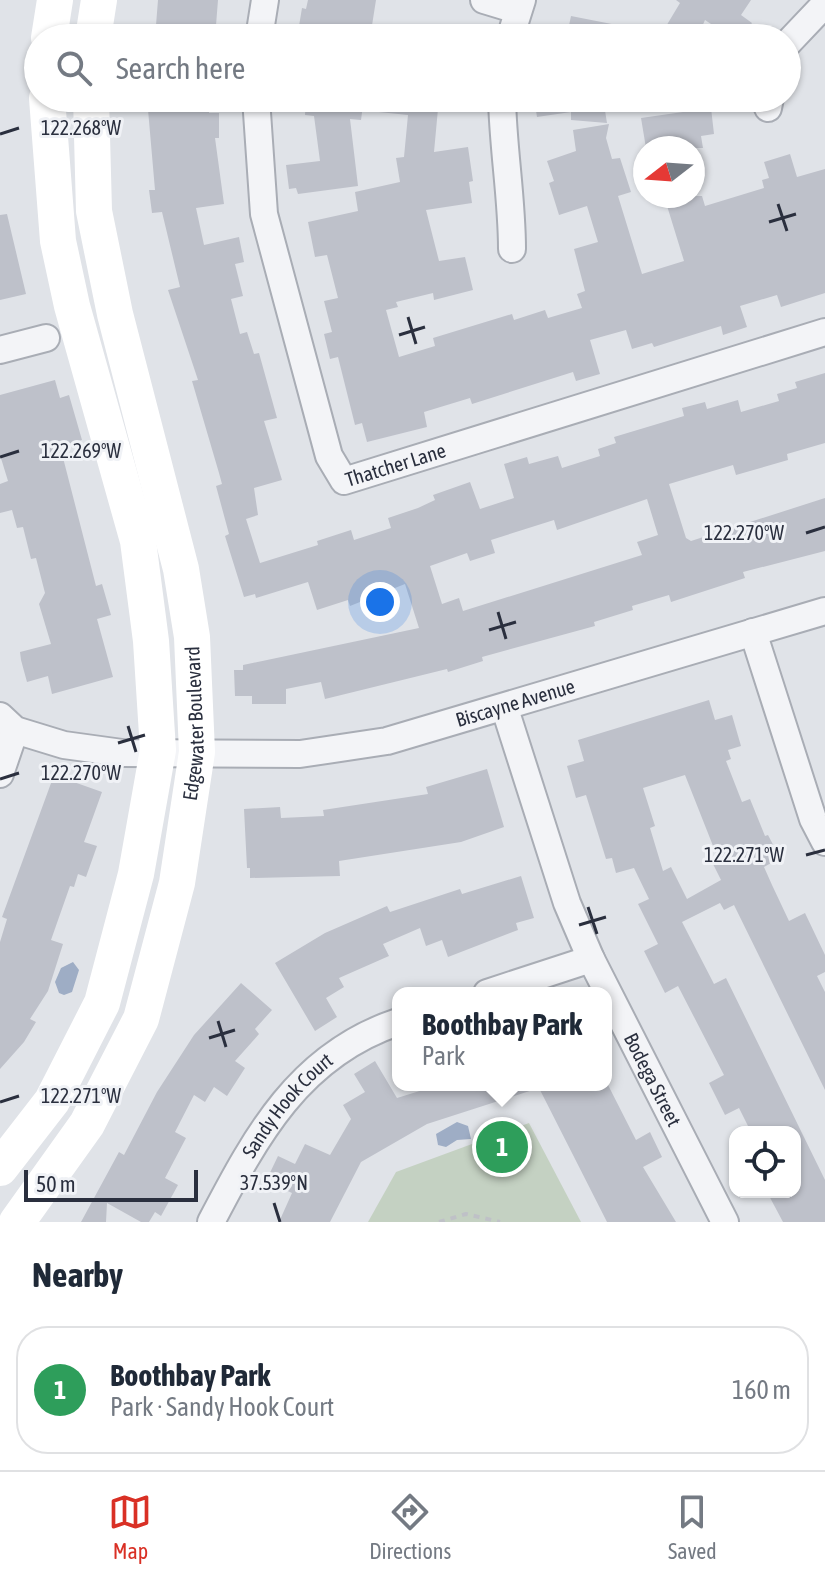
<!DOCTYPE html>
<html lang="en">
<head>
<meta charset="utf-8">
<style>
  :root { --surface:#fff; --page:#f2f2f3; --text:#1f2937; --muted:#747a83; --line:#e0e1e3; --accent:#d93025 }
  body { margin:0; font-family:"Asap Condensed",sans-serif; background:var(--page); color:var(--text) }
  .controls { position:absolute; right:24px; bottom:24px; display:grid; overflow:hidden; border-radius:16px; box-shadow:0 2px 6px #0004 }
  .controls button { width:72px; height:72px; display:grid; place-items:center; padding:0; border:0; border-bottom:2px solid var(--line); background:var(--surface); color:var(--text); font:40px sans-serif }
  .compass { position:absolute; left:633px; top:136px; width:72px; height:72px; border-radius:50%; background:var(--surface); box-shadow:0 2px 6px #0004; rotate:253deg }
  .scale { position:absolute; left:24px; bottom:20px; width:174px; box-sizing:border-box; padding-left:8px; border:4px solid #2a2f3e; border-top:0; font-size:22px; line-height:28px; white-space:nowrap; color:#2a2f3e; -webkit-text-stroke:6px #f0f2f6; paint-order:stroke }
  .you { position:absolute; left:380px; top:602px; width:28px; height:28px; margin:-20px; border:6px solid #fff; border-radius:50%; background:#1a73e8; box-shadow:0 0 0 12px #1a73e833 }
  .badge { display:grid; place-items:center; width:52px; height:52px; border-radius:50%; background:var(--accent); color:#fff; font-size:26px; font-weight:700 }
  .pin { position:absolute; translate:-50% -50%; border:4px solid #fff; box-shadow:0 2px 8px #0006 }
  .popup { position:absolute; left:392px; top:987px; width:220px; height:104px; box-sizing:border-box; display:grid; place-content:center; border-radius:16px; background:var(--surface); filter:drop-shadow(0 2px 6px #0005); font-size:26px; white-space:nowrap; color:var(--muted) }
  .popup b { font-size:30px; color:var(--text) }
  .popup::after { content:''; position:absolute; left:50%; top:100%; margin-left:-16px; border:16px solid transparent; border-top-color:var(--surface) }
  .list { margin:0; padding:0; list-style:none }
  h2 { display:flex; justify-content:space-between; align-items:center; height:104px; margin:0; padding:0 32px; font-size:34px }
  h2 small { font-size:26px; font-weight:400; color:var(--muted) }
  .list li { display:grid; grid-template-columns:52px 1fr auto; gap:24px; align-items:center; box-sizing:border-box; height:128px; margin:0 16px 16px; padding:0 16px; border:2px solid var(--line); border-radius:32px }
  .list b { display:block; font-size:30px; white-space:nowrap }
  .list p { margin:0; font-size:26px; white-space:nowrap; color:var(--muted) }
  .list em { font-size:26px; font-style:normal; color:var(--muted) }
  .icon { flex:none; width:44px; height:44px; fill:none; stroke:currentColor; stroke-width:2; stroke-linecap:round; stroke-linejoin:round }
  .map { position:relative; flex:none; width:825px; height:1222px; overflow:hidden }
  .search { position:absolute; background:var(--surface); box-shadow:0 2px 6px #0004; left:24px; right:24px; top:24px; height:88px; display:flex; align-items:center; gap:20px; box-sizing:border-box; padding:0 28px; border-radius:44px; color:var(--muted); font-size:30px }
  .sheet { height:248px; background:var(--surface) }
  nav { display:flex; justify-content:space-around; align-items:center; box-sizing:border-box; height:112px; border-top:2px solid var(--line); background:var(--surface); font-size:22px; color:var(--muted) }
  nav a { display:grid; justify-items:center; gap:4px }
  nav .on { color:var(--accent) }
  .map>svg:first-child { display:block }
</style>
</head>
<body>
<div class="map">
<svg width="825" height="1222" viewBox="0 0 825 1222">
  <rect width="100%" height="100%" fill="#e0e3e8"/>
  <path fill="#c4d1c2" d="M529,1123L581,1222H368L396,1172Z"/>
  <path fill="#9eadc5" d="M73,962L79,970L72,992L64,995L59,993L55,982L61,968Z
    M457,1122L468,1126L471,1139L457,1140L446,1147L438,1145L436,1134Z"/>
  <path fill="#bec1ca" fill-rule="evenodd" d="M158,0H218L215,38H155Z
    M308,0H376L370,38H297L302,8L306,9Z
    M676,0H751L741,15L752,23L742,38H732L705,20L697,38H659L680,3Z
    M571,16L637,29L636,38L567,35Z
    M147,98H209V113H219V138H215L224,204L196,208L204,245L239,237L244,262L235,264L243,296L231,299L240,334L247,332L254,354L259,353L277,418L264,421L282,480L254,488L258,515L246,519L260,563L318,545L317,541L351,530L354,540L391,528L388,518L418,508L435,500L433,495L470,482L480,509L514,498L504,464L527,457L529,464L558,456L562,468L600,456L598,449L616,443L614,437L684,416L682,408L705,402L707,409L738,400L741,412L779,401L777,394L797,388L795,382L825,373V443L787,454L788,460L736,475L733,465L669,484L686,538L691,541L825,498V551L743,572L745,578L671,602L669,595L632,606L633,610L594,622L595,626L482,657L483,661L448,672L447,669L325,699L321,682L286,689V704H252V696H235L234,670H243V665L419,628L405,584L350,606L348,600L317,610L308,582L256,598L255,594L244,597L225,536L229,534L216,486L222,484L219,473L192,381L198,380L168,290L180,287L162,212L152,213L149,190H155ZM647,499L658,535L637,542L642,555L463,611L459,598L442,604L430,566L467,553L470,561L495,553L491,540L554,520L557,530Z
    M306,98H364L361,120L350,119L358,186L298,194L296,188L289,189L286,165L320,161L314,116L305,115Z
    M370,98H439L434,152L468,147L473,181L469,182L472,203L426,210L439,261L465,257L473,290L434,300L433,293L396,302L398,307L386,310L399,357L435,346L433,338L512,314L514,320L545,310L548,318L582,308L577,294L585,291L574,249L598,242L587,206L559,215L549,183L554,181L547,161L576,151L573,130L609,124L606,138L612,159L620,158L631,192L618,196L642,274L684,261L664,196H702L705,206L764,188L762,180L769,178L764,162L790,154L797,177L825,169V293L781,307L777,295L740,306L747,327L723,335L721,326L654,347L652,343L632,349L626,330L590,340L600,374L576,381L573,372L472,404L470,398L424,412L427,427L367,442L362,423L355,425L338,357L330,359L324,334L332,332L324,301L338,298L327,255L315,257L308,222L358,211L355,192L400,182L396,158L404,157L408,115L369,111Z
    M534,98H603L607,123L571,120V112L537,117Z
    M711,108L714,134L701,136L703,148H646L641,118Z
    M7,214L26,294L0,300V215Z
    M55,380L60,398L69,395L82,440L60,446L96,586L102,584L111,615L97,619L113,677L52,694L48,676L27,682L21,660L20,652L51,644L39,604L45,593L36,558L31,559L23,527L17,528L12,510L0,513V484L8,481L0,455V395Z
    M709,700L715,720L732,715L741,746L728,750L731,759L726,761L742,802L750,799L765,836L768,835L780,858L764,867L772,885L789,921L805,913L825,955V972L817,976L825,992V1090L734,905L724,910L720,903L682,922L714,984L726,978L825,1180V1222H783L767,1192H795V1132H751L739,1108L725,1115L709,1083L724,1075L678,986L665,993L644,951L658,944L638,904L649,899L634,868L616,873L612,858L606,859L586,795L576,798L567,766L584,761L578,740ZM685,775L719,861L713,864L721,880L687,899L671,867L663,871L650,828L655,826L643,788Z
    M487,769L504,827L461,842L339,861L340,876L250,878V868H247L244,809L280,807L281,818L324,816L323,810L428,794L426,787Z
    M54,775L102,792L84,842L97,846L86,877L78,874L74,887L70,886L51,940L63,944L48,991L30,1019L36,1022L24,1042L0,1069V942L7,919L2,917Z
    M521,876L534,918L516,923L518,930L448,957L442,940L426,946L420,928L383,944L389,956L339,978L344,987L326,998L337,1017L315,1031L275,963L325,933L387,906L390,912L460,889L462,894Z
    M241,983L272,1010L255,1029L259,1034L235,1061L245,1068L227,1096L214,1087L205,1102L194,1095L175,1132L186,1138L165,1178L178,1185L161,1216L155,1212L149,1222H141L107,1203L106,1222H81L119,1152L124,1155L157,1092L194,1035Z
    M375,1061L397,1098L439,1085H608L636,1140L650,1132L662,1157L643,1167L676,1222H607L539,1088L427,1124L361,1162L330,1222H279L292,1193L266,1181L278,1156L295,1164L305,1144L330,1155L351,1119L343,1105L365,1092L354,1074Z"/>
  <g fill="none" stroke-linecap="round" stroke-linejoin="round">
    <g stroke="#a9adb5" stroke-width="30">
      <g id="street">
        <path d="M484,0L517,10"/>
        <path d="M259,38L265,0"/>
        <path d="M510,38L522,0"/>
        <path d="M787,44L825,4"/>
        <path id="s1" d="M256,98L264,214L329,456L344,481L825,332"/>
        <path d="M502,98C503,149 512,198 512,249"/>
        <path d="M768,108L770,98"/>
        <path d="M0,350L46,338"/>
        <path d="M753,632L813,819L825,842"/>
        <path id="s2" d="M505,709L567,903L591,959L725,1222"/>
        <path id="s3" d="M0,716L15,730L64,745L122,753L300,754L387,741L825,611"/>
        <path d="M0,774L15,730"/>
        <path d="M487,993L591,959"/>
        <path id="s4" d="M211,1222C256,1136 299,1055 398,1022"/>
      </g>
    </g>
    <path stroke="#bfc1c7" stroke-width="4" stroke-dasharray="6 6" stroke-linecap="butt" d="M439,1222L466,1214L500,1222"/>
    <use href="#street" stroke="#f3f4f7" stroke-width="26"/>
    <g stroke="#fff" stroke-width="36">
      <path d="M49,38L55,0"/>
      <path d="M93,38L99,0"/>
      <path d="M0,1168L52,1101L102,1003L136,874L158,750L151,641L138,541L72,306L58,241L47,98"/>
      <path id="s5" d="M17,1222L87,1124L141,1019L177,883L197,752L192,637L181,569L115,314L94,211L91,98"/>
    </g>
  </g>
  <path fill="none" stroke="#2a2f3e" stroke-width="3" d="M0,134L19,128M778,204L787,231M769,222L796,214M408,317L416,344M399,335L425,327M0,457L19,451M806,533L825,527M498,612L506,639M489,630L516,622M128,726L136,752M118,743L145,735M0,779L19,773M806,855L825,850M588,907L597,934M579,925L606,917M218,1021L226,1047M209,1038L235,1030M0,1102L19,1096M274,1203L280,1222"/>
  <g text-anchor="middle" stroke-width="6" stroke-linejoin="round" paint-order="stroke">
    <g font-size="20" fill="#2a2f3e" stroke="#f0f2f6">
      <text dy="7" stroke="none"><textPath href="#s1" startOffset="450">Thatcher Lane</textPath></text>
      <text dy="7" stroke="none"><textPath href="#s3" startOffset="530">Biscayne Avenue</textPath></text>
      <text dy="7" stroke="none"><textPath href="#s5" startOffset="540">Edgewater Boulevard</textPath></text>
      <text dy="7" stroke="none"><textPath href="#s2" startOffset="400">Bodega Street</textPath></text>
      <text dy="7" stroke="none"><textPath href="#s4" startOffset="140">Sandy Hook Court</textPath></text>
    </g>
  </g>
  <g font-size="20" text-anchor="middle" fill="#2a2f3e" stroke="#f0f2f6" stroke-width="6" stroke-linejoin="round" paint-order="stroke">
    <text x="81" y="135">122.268°W</text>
    <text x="81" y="458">122.269°W</text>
    <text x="744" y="540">122.270°W</text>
    <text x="81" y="780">122.270°W</text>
    <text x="744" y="862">122.271°W</text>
    <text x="81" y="1103">122.271°W</text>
    <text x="274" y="1190">37.539°N</text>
  </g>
</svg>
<div class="controls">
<button><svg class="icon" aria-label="locate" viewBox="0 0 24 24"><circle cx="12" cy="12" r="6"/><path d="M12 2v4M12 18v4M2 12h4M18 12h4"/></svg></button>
</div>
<svg class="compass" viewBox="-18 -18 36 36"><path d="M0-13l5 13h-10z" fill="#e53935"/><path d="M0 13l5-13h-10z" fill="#747a83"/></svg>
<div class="scale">50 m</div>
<div class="you"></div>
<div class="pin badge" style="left:502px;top:1147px;background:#2e9e5b">1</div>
<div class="popup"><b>Boothbay Park</b>Park</div>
<div class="search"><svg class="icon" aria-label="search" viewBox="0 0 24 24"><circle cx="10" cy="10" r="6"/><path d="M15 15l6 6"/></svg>Search here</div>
</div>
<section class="sheet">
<h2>Nearby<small></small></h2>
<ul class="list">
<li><span class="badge" style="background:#2e9e5b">1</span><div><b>Boothbay Park</b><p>Park · Sandy Hook Court</p></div><em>160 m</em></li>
</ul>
</section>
<nav>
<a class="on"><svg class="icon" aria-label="map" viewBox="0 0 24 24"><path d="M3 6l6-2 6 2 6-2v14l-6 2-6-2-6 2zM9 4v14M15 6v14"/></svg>Map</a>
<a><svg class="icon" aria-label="directions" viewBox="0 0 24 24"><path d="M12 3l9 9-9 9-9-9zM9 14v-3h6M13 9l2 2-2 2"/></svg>Directions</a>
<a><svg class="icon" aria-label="saved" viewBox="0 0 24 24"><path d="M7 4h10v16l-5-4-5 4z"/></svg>Saved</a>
</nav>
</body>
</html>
